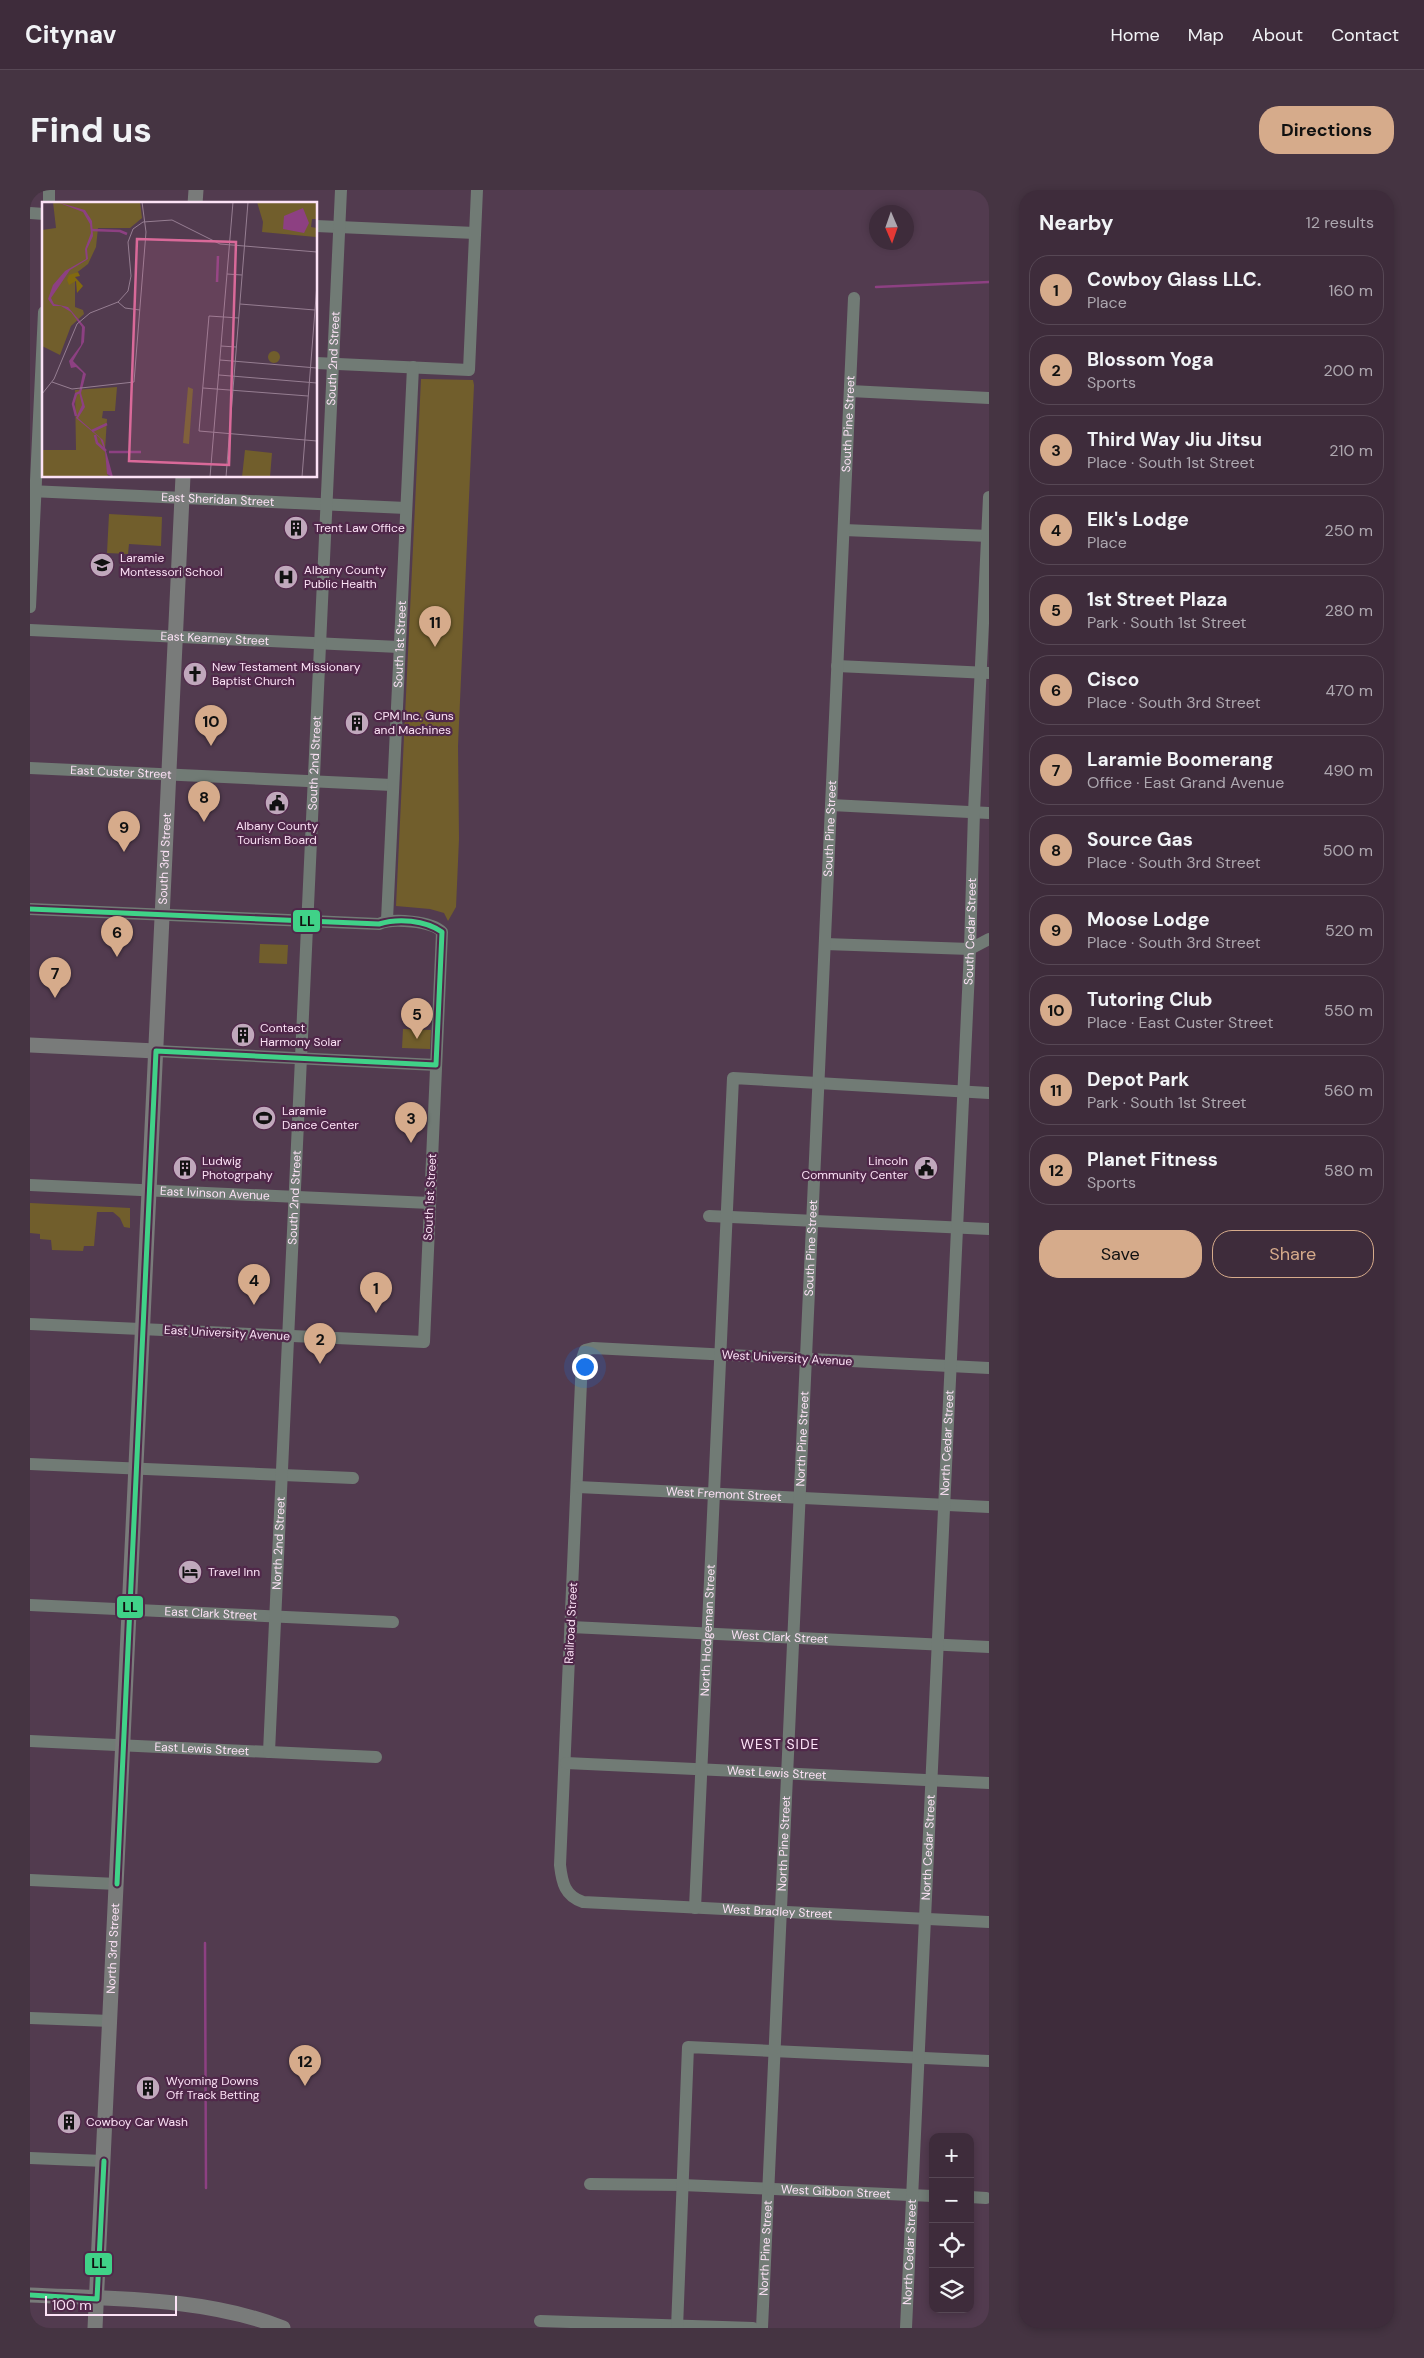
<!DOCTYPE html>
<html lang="en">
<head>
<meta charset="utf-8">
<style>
  :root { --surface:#3e2c3b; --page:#453442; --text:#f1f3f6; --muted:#ada7af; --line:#574855; --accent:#d6ab8b }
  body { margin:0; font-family:"DM Sans",sans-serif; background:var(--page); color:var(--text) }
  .controls { position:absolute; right:15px; bottom:15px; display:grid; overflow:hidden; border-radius:10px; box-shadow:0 2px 8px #0003 }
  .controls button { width:45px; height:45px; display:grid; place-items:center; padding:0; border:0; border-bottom:1px solid var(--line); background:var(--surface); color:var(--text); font:25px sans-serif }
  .compass { position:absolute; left:839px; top:15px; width:45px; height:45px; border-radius:50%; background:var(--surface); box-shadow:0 2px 8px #0003; rotate:178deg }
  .scale { position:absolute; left:15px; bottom:12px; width:132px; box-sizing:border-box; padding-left:5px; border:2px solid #fce2f6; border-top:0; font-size:14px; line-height:18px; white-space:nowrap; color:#fce2f6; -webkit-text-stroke:4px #50284a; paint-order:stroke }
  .you { position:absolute; left:554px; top:1176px; width:18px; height:18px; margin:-12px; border:4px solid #fff; border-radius:50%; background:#1a73e8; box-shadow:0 0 0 8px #1a73e833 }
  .badge { display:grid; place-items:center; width:32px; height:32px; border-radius:50%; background:var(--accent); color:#111; font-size:16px; font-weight:700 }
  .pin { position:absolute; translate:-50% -41px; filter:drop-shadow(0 1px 2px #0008) }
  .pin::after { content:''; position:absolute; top:26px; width:18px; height:15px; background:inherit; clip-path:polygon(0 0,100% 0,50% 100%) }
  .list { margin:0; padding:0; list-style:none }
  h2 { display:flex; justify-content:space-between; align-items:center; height:65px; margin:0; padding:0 20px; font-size:21px }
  h2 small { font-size:16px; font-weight:400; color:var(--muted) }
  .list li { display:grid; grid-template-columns:32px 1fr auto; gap:15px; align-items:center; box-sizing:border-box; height:70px; margin:0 10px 10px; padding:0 10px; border:1px solid var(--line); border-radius:20px }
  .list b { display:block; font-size:19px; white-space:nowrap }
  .list p { margin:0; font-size:16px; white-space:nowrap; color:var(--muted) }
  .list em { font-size:16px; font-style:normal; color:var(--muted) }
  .actions { display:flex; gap:10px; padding:15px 20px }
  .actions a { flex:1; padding:11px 0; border:1px solid var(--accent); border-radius:20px; text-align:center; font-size:18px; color:var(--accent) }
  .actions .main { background:var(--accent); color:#111 }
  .icon { flex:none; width:28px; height:28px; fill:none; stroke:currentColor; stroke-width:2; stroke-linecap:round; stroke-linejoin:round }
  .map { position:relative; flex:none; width:959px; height:2138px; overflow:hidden; border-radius:20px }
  header { display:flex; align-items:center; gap:30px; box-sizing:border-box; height:70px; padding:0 25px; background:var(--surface); border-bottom:1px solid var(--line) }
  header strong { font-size:24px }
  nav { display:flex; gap:28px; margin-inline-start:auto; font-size:18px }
  .intro { display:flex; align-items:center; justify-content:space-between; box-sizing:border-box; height:120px; padding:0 30px }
  h1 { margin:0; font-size:35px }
  .button { padding:12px 22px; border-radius:20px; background:var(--accent); color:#111; font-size:18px; font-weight:700 }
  main { display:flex; gap:30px; padding:0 30px }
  aside { flex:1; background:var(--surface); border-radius:20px; box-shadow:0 2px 8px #0003 }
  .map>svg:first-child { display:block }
</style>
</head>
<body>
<header>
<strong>Citynav</strong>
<nav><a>Home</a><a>Map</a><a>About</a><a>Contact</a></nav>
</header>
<div class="intro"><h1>Find us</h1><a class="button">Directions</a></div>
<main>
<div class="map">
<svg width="959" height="2138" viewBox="0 0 959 2138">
  <rect width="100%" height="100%" fill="#523b4f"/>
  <path fill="#715e2c" d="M391,189L443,190L444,195L428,556L429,649L426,717L418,731L414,723L400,719L366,716Z
    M79,324L132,327L131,356L99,354L98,364L77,363Z
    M230,754L258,755L257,774L229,773Z
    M373,839L401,840L400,859L372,858Z
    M0,1013L100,1018V1038L94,1037L90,1028L83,1022H67L64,1056H54L53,1061L22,1060L21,1050L10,1049V1044L0,1043Z"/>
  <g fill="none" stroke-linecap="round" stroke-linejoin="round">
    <path stroke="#8d4082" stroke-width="2.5" d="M846,97L959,92
      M175,1753L176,1998"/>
    <g stroke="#717b75" stroke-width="12">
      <path d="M19,14V0"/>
      <path d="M0,23L14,24"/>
      <path d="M286,36L445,43"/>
      <path d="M286,173L439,180L447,0"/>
      <path d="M820,201L959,208"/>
      <path id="s1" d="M0,301L376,318"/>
      <path d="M814,340L959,346"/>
      <path d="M0,417L14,122"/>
      <path id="s2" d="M0,440L369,457"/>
      <path d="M807,476L959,483"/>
      <path id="s3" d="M0,578L362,595"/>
      <path d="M801,615L959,623"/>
      <path d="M0,719L349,734C362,728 402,731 412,742L394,1152L0,1134"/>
      <path id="s4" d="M357,730L383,177"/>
      <path d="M795,754L940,759L959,749"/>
      <path d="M126,861L406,875"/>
      <path id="s5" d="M0,995L400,1013"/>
      <path d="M679,1026L959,1039"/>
      <path id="s6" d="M959,1178L563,1158L555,1160L552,1169L530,1675C532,1693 535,1706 553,1712L959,1732"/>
      <path d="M0,1274L323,1288"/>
      <path id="s7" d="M548,1297L959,1317"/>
      <path id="s8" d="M0,1415L363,1432"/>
      <path id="s9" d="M541,1437L959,1457"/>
      <path id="s10" d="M0,1551L346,1567"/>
      <path id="s11" d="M239,1562L311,0"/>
      <path id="s12" d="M536,1573L959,1593"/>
      <path d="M0,1690L87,1694"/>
      <path id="s13" d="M665,1718L703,888L959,903"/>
      <path d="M0,1828L81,1831"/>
      <path d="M0,1968L74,1971"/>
      <path id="s14" d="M560,1994L652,1995L903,2006"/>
      <path d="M940,2007L956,2008"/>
      <path d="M510,2131L723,2138"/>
      <path d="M647,2138L658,1857L959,1871"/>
      <path id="s15" d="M732,2138L824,108"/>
      <path id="s16" d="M876,2138L940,759L944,622L959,307"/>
    </g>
    <g stroke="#797b7a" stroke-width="15">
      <path d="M165,14L166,0"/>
      <path d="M0,855L126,861"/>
      <path d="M0,2105C83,2109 175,2107 253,2138"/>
      <path id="s17" d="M65,2138L153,286"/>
    </g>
    <g stroke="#50284a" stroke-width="9">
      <path id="bus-1" d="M0,719L349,734C368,728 395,730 412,742L406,875L126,861L87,1694
        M0,2105L67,2109L74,1971"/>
    </g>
    <use href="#bus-1" stroke="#40d288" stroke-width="5"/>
  </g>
  <defs>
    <g id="building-disc" transform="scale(1.25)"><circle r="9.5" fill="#c0a8bc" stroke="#50284a"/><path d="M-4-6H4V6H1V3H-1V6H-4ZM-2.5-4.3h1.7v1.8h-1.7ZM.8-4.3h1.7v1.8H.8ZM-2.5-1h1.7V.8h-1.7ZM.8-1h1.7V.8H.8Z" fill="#111"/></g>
    <g id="school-disc" transform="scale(1.25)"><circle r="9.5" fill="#c0a8bc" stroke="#50284a"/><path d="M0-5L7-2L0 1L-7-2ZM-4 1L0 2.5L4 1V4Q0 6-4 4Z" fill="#111"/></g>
    <g id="hospital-disc" transform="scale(1.25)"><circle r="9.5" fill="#c0a8bc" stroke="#50284a"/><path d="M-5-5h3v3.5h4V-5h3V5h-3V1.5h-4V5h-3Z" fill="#111"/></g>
    <g id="church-disc" transform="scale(1.25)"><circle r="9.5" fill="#c0a8bc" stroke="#50284a"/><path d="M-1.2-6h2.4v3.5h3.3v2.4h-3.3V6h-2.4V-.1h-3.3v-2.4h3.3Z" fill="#111"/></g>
    <g id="civic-disc" transform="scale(1.25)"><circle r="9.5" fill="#c0a8bc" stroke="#50284a"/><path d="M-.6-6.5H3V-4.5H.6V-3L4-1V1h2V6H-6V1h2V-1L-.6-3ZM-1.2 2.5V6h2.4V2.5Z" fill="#111"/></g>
    <g id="stadium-disc" transform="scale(1.25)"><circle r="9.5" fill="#c0a8bc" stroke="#50284a"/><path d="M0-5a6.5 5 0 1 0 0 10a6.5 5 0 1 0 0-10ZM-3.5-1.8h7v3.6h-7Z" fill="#111"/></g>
    <g id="hotel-disc" transform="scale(1.25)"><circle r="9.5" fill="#c0a8bc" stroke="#50284a"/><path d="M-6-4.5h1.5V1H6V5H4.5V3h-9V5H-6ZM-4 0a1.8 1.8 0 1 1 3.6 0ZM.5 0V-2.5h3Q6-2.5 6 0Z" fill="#111"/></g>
  </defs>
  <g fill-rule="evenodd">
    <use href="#building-disc" x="266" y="338"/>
    <use href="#school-disc" x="72" y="375"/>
    <use href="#hospital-disc" x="256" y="387"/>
    <use href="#church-disc" x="165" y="484"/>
    <use href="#building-disc" x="327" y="533"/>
    <use href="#civic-disc" x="247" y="613"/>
    <use href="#building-disc" x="213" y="845"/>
    <use href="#stadium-disc" x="234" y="928"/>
    <use href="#building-disc" x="155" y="978"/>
    <use href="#civic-disc" x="896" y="978"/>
    <use href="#hotel-disc" x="160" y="1382"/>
    <use href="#building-disc" x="118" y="1898"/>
    <use href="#building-disc" x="39" y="1932"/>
  </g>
  <g text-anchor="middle" stroke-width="4.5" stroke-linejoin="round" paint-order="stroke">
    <g font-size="12" fill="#fce2f6" stroke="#50284a">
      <text dy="4" stroke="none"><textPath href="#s11" startOffset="1395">South 2nd Street</textPath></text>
      <text dy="4" stroke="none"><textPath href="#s15" startOffset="1906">South Pine Street</textPath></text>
      <text dy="4" stroke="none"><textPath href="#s1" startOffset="188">East Sheridan Street</textPath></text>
      <text dy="4" stroke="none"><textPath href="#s2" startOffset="185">East Kearney Street</textPath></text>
      <text dy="4" stroke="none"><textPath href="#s4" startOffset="276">South 1st Street</textPath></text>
      <text dy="4" stroke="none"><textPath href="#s11" startOffset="990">South 2nd Street</textPath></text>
      <text dy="4" stroke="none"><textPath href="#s3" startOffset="91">East Custer Street</textPath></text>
      <text dy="4" stroke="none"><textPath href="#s15" startOffset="1501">South Pine Street</textPath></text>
      <text dy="4" stroke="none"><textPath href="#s17" startOffset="1471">South 3rd Street</textPath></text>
      <text dy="4" stroke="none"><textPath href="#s16" startOffset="1398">South Cedar Street</textPath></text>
      <text dy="4" stroke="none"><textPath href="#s5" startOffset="185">East Ivinson Avenue</textPath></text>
      <text dy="4" stroke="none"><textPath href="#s11" startOffset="555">South 2nd Street</textPath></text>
      <text transform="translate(400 1007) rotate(-87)" y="4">South 1st Street</text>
      <text dy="4" stroke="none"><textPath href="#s15" startOffset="1081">South Pine Street</textPath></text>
      <text transform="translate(197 1143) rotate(3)" y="4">East University Avenue</text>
      <text transform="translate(757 1168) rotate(3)" y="4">West University Avenue</text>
      <text dy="4" stroke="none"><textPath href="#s15" startOffset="890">North Pine Street</textPath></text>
      <text dy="4" stroke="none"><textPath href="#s16" startOffset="886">North Cedar Street</textPath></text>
      <text dy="4" stroke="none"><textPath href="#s7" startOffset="146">West Fremont Street</textPath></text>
      <text dy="4" stroke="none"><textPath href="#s11" startOffset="209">North 2nd Street</textPath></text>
      <text dy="4" stroke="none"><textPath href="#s8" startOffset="181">East Clark Street</textPath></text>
      <text transform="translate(541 1433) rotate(-87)" y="4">Railroad Street</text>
      <text dy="4" stroke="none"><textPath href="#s13" startOffset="278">North Hodgeman Street</textPath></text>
      <text dy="4" stroke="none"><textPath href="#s9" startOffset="209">West Clark Street</textPath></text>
      <text dy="4" stroke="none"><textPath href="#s10" startOffset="172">East Lewis Street</textPath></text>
      <text dy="4" stroke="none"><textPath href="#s12" startOffset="211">West Lewis Street</textPath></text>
      <text dy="4" stroke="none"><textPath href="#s15" startOffset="485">North Pine Street</textPath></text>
      <text dy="4" stroke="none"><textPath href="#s16" startOffset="481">North Cedar Street</textPath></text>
      <text dy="4" stroke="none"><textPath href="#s6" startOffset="1162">West Bradley Street</textPath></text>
      <text dy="4" stroke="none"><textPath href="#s17" startOffset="380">North 3rd Street</textPath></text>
      <text dy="4" stroke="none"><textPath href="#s14" startOffset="246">West Gibbon Street</textPath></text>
      <text dy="4" stroke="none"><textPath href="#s15" startOffset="80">North Pine Street</textPath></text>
      <text dy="4" stroke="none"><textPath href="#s16" startOffset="76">North Cedar Street</textPath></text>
    </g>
    <g font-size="12" fill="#fce2f6" stroke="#50284a" text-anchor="start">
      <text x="284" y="342">Trent Law Office</text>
      <text x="90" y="372">Laramie<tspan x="90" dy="14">Montessori School</tspan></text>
      <text x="274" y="384">Albany County<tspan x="274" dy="14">Public Health</tspan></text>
      <text x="182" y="481">New Testament Missionary<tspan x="182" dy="14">Baptist Church</tspan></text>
      <text x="344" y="530">CPM Inc. Guns<tspan x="344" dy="14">and Machines</tspan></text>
      <text x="247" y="640" text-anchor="middle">Albany County<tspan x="247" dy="14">Tourism Board</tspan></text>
      <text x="230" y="842">Contact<tspan x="230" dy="14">Harmony Solar</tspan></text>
      <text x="252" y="925">Laramie<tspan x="252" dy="14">Dance Center</tspan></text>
      <text x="172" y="975">Ludwig<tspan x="172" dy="14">Photogrpahy</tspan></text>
      <text x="878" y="975" text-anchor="end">Lincoln<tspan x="878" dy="14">Community Center</tspan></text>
      <text x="178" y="1386">Travel Inn</text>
      <text x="136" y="1895">Wyoming Downs<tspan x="136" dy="14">Off Track Betting</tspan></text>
      <text x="56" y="1936">Cowboy Car Wash</text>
    </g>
    <g font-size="14" letter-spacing="1" fill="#fce2f6" stroke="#50284a">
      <text x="750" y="1559">WEST SIDE</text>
    </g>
  </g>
  <g transform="translate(12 12)">
    <rect width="275" height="275" fill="#523b4f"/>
    <path d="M11,0H98L100,16L88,26H56L54,45L46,62L33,72V105L41,108L42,112L29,124L18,153L0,144V28L14,26ZM215,0H275V17H270L269,25L275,26L274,35L220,30L221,20ZM226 155a6 6 0 1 1 12 0a6 6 0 1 1-12 0ZM75,185L73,209H61L60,216L65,217L63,248L66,275H0V248H34L33,188ZM146,185L151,187L147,242L141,241ZM203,248L230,251L228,275H200Z" fill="#715e2c"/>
    <path d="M36,70L38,74L33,75L41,84L35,91L34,79L27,83L25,78L27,73Z" fill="#826a0f"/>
    <path d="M15,0L43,8L50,19L51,34L45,47L46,57L28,68L9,96L12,102L26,105L43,125L42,140L31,159L44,172L39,191L43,205L36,216L61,238L71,275L65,272L63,249L58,236L34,216L40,203L37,190L41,171L34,165L29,166L27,159L39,143L40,125L29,110L19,104H11L6,97L11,83L23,69L44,57L43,47L49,31L48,22L41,10ZM261,6L267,21L262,31L241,27L242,14Z" fill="#8d4082"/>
    <path fill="none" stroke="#8d4082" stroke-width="2.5" d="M50,28L78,29L85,32M175,80L176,54M34,214L31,202L34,192L38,190M50,229L65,222M53,233L55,241L64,249M67,250H99"/>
    <path fill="none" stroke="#967e92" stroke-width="1" d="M185,72L200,73M76,100L83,106L98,108M198,102L273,108M197,116L167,114L157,229L275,239M179,144L194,145M178,158L275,166M177,173L275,181M10,180L30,187L92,180L104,30L100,0M161,186L266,194M0,192L12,177L35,122L48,111L76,100L86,89L89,74L86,40L91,27L101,20L130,18L178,42L275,50M168,275L191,0M184,275L206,0M260,275L275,82"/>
    <path fill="#d96999" fill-opacity="0.15" stroke="#d96999" stroke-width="2.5" d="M95,37L194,40L187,263L87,259Z"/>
    <rect width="275" height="275" fill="none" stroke="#fce2f6" stroke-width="2.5"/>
  </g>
  <g stroke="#50284a" stroke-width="2">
    <rect x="262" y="719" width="29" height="24" rx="5" fill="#40d288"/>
    <rect x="86" y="1405" width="28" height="24" rx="5" fill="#40d288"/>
    <rect x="54" y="2062" width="29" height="24" rx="5" fill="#40d288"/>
  </g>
  <g font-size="14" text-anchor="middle" font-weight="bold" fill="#111">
    <text x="277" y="736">LL</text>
    <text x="100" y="1422">LL</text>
    <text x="69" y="2078">LL</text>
  </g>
</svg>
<div class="controls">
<button>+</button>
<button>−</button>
<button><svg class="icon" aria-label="locate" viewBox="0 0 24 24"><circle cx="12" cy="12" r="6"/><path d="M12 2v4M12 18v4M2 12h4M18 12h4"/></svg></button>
<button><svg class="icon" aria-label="layers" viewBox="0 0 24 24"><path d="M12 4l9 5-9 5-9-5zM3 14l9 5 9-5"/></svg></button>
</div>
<svg class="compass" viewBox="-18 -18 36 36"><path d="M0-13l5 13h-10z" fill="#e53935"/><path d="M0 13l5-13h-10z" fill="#ada7af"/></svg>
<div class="scale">100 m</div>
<div class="you"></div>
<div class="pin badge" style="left:346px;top:1123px">1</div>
<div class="pin badge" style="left:290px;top:1174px">2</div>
<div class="pin badge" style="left:381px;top:953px">3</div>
<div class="pin badge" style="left:224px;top:1115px">4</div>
<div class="pin badge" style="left:387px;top:849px">5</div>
<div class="pin badge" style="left:87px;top:767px">6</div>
<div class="pin badge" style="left:25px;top:808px">7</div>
<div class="pin badge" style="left:174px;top:632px">8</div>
<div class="pin badge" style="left:94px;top:662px">9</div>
<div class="pin badge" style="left:181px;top:556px">10</div>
<div class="pin badge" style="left:405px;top:457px">11</div>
<div class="pin badge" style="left:275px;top:1896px">12</div>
</div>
<aside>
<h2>Nearby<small>12 results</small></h2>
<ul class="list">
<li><span class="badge">1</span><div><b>Cowboy Glass LLC.</b><p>Place</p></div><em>160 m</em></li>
<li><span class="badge">2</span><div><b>Blossom Yoga</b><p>Sports</p></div><em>200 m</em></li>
<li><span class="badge">3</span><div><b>Third Way Jiu Jitsu</b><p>Place · South 1st Street</p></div><em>210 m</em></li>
<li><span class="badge">4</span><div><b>Elk's Lodge</b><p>Place</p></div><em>250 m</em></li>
<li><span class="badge">5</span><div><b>1st Street Plaza</b><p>Park · South 1st Street</p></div><em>280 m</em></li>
<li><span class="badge">6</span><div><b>Cisco</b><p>Place · South 3rd Street</p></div><em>470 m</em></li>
<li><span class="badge">7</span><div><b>Laramie Boomerang</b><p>Office · East Grand Avenue</p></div><em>490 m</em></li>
<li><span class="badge">8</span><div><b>Source Gas</b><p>Place · South 3rd Street</p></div><em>500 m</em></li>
<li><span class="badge">9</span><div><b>Moose Lodge</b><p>Place · South 3rd Street</p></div><em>520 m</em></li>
<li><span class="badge">10</span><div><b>Tutoring Club</b><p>Place · East Custer Street</p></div><em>550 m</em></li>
<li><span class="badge">11</span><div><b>Depot Park</b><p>Park · South 1st Street</p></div><em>560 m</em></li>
<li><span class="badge">12</span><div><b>Planet Fitness</b><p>Sports</p></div><em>580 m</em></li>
</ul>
<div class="actions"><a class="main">Save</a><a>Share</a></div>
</aside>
</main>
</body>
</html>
